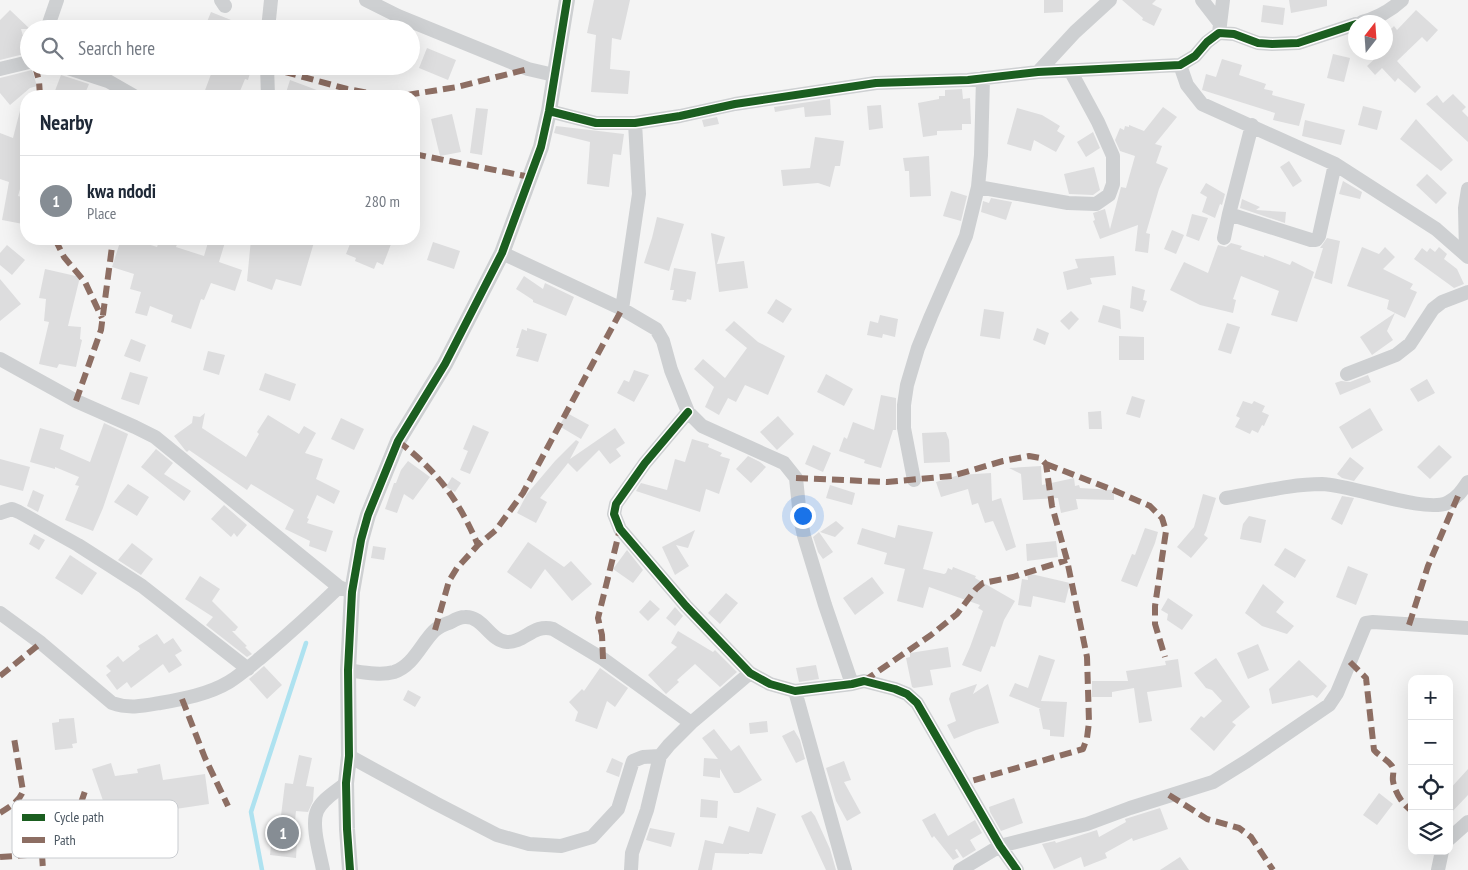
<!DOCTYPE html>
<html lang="en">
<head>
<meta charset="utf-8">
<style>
  :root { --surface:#fff; --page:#f6f6f7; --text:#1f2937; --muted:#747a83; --line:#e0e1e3; --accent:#868d94 }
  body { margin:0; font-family:"PT Sans Narrow",sans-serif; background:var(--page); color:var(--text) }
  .controls { position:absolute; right:15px; bottom:15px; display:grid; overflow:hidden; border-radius:10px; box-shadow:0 5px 20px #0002 }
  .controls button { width:45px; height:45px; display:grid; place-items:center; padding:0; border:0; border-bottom:1px solid var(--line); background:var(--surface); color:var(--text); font:25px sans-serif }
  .compass { position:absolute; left:1348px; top:15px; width:45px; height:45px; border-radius:50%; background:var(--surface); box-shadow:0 5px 20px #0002; rotate:17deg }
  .you { position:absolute; left:802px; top:515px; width:18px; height:18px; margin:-12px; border:4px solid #fff; border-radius:50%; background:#1a73e8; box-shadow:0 0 0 8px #1a73e833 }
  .badge { display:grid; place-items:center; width:32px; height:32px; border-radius:50%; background:var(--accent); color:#fff; font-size:16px; font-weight:700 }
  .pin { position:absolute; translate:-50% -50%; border:2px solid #fff; box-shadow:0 1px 5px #0006 }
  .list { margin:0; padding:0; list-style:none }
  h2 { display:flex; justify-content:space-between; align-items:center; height:65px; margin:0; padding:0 20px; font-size:21px }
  h2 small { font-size:16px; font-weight:400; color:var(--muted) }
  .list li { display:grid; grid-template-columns:32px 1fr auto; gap:15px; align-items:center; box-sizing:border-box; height:90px; padding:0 20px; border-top:1px solid var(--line) }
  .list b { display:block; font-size:19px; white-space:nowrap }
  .list p { margin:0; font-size:16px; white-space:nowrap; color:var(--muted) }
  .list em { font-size:16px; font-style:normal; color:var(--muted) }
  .icon { flex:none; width:28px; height:28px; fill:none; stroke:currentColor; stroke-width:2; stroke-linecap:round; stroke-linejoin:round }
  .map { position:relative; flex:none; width:1468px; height:870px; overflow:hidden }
  .search { position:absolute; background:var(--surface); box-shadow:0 5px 20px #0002; left:20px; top:20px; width:400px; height:55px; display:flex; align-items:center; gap:12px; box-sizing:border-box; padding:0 18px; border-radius:28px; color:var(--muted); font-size:19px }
  .panel { position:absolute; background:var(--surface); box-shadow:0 5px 20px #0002; left:20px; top:90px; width:400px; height:155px; border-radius:20px }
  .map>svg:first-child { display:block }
</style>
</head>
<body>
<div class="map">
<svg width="1468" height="870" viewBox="0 0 1468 870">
  <rect width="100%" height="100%" fill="#f4f4f4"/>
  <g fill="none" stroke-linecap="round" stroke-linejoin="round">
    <path stroke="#aee2f0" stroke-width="4.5" d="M262,870L251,812L306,643"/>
  </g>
  <path fill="#ddddde" d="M594,0H630L621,40L612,38L610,69L630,71L628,94L591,92L596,35L587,33Z
    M1044,0H1063V12L1044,13Z
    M1122,0H1156L1152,4L1162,9L1154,26L1142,20L1143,18Z
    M1289,0H1327V6L1291,13Z
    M1263,5L1285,8L1283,25L1261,22Z
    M10,10L30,29H21L28,53L0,60V20Z
    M1416,10L1438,30L1427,42L1422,37L1397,61L1421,87L1415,93L1398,78L1395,82L1382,68L1375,75L1367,66L1382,52H1386V34L1394,26L1397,30Z
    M211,12L251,28V29H204Z
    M427,48L456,60L448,80L419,68Z
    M1333,54L1350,58L1344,82L1327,78Z
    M1222,59L1242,65L1239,75L1266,84L1264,89L1273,91L1272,95L1305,104L1299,126L1273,120L1275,113L1202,90L1206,74L1216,77Z
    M214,66H252L248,80L245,79L238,96H213L204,93Z
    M32,70L37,86L30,88L10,105L0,93V78Z
    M61,75L89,84L84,96H53Z
    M290,80L330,95V96H285Z
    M962,89L963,99L970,98L971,124H962V130L937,131V135L923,137L918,103L939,99V96H945V90Z
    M1453,94L1466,107L1462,111L1468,117V142L1426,104L1437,95L1443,103Z
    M830,99L831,115L805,117L804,107L775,112L774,107Z
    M22,103L26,104V168L18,196L26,198V207L23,224L2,220L9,182L0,179V133L13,138Z
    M881,105L883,128L869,130L867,106Z
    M1363,106L1382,111L1377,130L1358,125Z
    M1163,107L1177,117L1155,144L1162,146L1156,163L1168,168L1159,189L1146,233L1150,234L1148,253L1135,251L1138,225L1100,239L1093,221L1095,220L1093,213L1105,209L1110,229L1121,187L1126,188L1135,156L1120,151L1115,140L1120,128L1124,130L1125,126L1129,127V125L1144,131Z
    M476,108L488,109L482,155L470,153Z
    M1017,108L1042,115L1060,126L1057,131L1065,136L1056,152L1034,140L1031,151L1007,144Z
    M452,114L461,152L440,156L431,119Z
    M717,117L719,124L704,127L702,120Z
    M1416,119L1453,160L1441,171L1400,139Z
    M1305,120L1345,130L1341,145L1302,136Z
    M556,126L624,134L621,155L613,154L609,187L587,184L590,142L554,133Z
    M1093,132L1100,148L1086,157L1077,142Z
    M815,137L844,141L840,166H835L830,187L818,183L783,186L781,170L810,168Z
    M929,156L931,196L910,197L909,171H905L903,158Z
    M1289,161L1302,181L1293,187L1280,167Z
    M1094,167L1100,190L1093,195L1069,194L1064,174Z
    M1427,174L1447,193L1436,204L1416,185Z
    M1343,181L1362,192L1360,199L1339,194Z
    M1206,183L1225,194L1222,205L1220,204L1215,218L1202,212L1207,197L1200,193Z
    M951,191L967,196L961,221L943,216Z
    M991,198L1012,202L1006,220L981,212L983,201L989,203Z
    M1242,199L1260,207L1256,210L1286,212L1285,223L1240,208Z
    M1192,214L1208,218L1199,241L1186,236Z
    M657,217L684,224L669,271L644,263L652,238Z
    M1172,230L1184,235L1176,254L1164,249Z
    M711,233L725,237L717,264L744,261L748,288L719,292Z
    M1327,238L1340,241L1332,284L1314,278L1323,248H1320Z
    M121,239H132L157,247L160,239H179L176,247L204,256L209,239H226L219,262L242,270L235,291L211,283L204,300L201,299L191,329L171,322L173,315L150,306L147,316L135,313L141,292L130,289L134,274L112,267Z
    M251,239H271L291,245L293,239H315L301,286L276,279L272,290L247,281Z
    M352,239L362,242L364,239H393L383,265L377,262L374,269L355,261L356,258L346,254Z
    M433,242L460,251L454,269L427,260Z
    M1231,243L1242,246L1240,249L1264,257V255L1290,265L1292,261L1314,272L1297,322L1271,315L1279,291L1241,276L1233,299L1236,300L1233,313L1200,305L1170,290L1184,262L1208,273L1218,245L1226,247Z
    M7,245L25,260L12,275L0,265V253Z
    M1362,247L1379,254L1385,247L1395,257L1383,269L1413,284L1410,289L1417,292L1405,318L1395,313L1387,331L1393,340L1372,355L1360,337L1395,313L1387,309L1389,300L1347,286Z
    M1439,247L1447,254L1444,259L1457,269L1464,284L1454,288L1414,259L1422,248L1427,252L1430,248L1435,252Z
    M1114,256L1116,275L1090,278L1092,284L1067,290L1063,272L1078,268L1075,259Z
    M674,268L696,272L691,300L687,299L686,302L672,300L674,290H670Z
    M45,269L80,277L68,326L81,327L80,339L82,340L76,367L59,364L57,368L39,364L49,322L44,321L46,299L39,298Z
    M524,276L543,289L545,283L574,297L566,316L533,302V300L516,289Z
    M0,279L21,304L0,321Z
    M1132,286L1145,290L1143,300L1147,301L1143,312L1130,308Z
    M776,299L792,309L783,323L767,313Z
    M1103,305L1120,310L1121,329L1098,322Z
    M984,309L1004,312L1000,339L980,336Z
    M1071,311L1079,319L1069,330L1060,321Z
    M880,315L898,319L895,337L883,334L882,338L867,335L870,321L878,323Z
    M734,321L758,342L785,356L768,395L745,385L736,402L728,398L719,415L705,407L714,387L694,369L703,359L725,378L747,348L725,330Z
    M1227,323L1240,327L1231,354L1218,350Z
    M527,328L547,334L538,362L516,356L519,348H516L522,329L527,331Z
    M1037,328L1049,333L1045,345L1033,340Z
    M1119,336L1144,337V360H1119Z
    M131,339L146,345L140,362L124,356Z
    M208,351L225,355L219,375L203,370Z
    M634,370L649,375L634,402L617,393L624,380L629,382Z
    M130,372L148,377L139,405L121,399Z
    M265,373L296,384L290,401L259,390Z
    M826,374L853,389L844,406L817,392Z
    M1368,375L1371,382L1340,395L1335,383L1341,381L1350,382Z
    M1427,379L1435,393L1418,402L1410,389Z
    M881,395L896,398V430H893L881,468L864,463L865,460L839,451L844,437L847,439L853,422L874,430Z
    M1132,396L1145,400L1140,418L1126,414Z
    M1243,401L1252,404L1254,401L1265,406L1262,412L1269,415L1264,426L1262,425L1258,433L1252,430L1250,434L1235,427L1240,418L1236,416Z
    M1370,408L1383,430L1352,449L1339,427Z
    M1101,411L1102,429H1089L1088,412Z
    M205,413L202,428L246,457L259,434L257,432L268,415L299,434L304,426L316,433L305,453L323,459L316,479L340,491L334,504L317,495L307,518L309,519L307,523L333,531L326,552L309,546L310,541L285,529L294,510L251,484L247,490L189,450L187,452L185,450L174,436L192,423L193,416L200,417Z
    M567,413L589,425L581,439L559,426Z
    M778,416L794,434L777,450L760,432Z
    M341,418L364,429L354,450L331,439Z
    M104,423L128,434L103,508L93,531L65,520L79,486L75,485L79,477L55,467V469L30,462L40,428L64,435L60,449L90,462Z
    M473,425L489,432L470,474L460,470L468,451L463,449Z
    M615,428L625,443L616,449L621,456L610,464L599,450L577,472L568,463L540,498L547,502L536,523L517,513L527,494L555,461L576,440L579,442L570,459Z
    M946,432L949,440L950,462L924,463L922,433Z
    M692,439L709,444L708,447L722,453L720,456L730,459L719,494L706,489L700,512L636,491L641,483L667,490L675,459L685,462Z
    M813,445L831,453L823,472L805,464Z
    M1439,445L1452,457L1430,479L1417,467Z
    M156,449L173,463L164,474L191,491L184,501L141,467Z
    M748,456L760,462L766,467L751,483L736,469Z
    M1350,457L1364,468L1354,481L1342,478L1337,474Z
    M0,459L30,467L23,491L0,485Z
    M408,461L430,477L413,500L404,494L397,513L385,509L394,483H396L401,470Z
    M1041,466L1042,485L1074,478L1075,486L1079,485L1080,488L1114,490V500L1076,499L1078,509L1061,513L1058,498L1023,500L1021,474L1009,468Z
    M991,473L992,501L1001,498L1016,547L1006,551L993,521L985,523L978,503L972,505L968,489L941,497L936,482L959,475Z
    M452,477L461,483L455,492L446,487Z
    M128,484L149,497L137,516L114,502Z
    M830,485L855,493L852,505L826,498Z
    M33,490L44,495L38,512L27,506Z
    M1203,494L1216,498L1206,531L1204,535L1208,538L1191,558L1177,547L1194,527Z
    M1342,496L1354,498L1342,525L1331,519Z
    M224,505L247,525L237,537L234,533L231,537L211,519Z
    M1249,516L1266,520L1261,543L1240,539L1243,524Z
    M836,521L844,528L835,537L820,532Z
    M898,525L933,532L923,569L944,574L946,573L948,568L952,570L953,567L976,576L975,578L1015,601L1004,620L995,647L991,646L981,672L962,665L970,647L983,611L978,608L980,605L929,587L923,608L897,601L905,569L884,564L887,553L857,544L862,528L895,538Z
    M1145,528L1158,532L1155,543L1137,587L1121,581L1132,554L1135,555Z
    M695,530L688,548L676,545L689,566L675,575L662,547Z
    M819,532L833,552L823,559L818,552L813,537Z
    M34,534L45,540L39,550L29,544Z
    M1056,541L1058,557L1027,561L1026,544Z
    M528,542L564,567L571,561L592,584L572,601L545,569L531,589L507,572Z
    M132,543L153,559L141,575L118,560Z
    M373,546L386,548L384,560L371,558Z
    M1285,548L1306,560L1295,578L1274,565Z
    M627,550L643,570L633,583L613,569Z
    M70,555L97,573L82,595L55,578Z
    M1348,566L1368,574L1356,605L1336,597Z
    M1027,573L1070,583L1065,603L1033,596L1031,607L1018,605L1022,579L1028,580Z
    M200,576L220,589L212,601L238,627L235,631H232L247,646L245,647L252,654L247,657L206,625L213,617L185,599Z
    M872,577L884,593L855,615L843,598Z
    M1263,584L1284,602L1276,612L1294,626L1287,634L1262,626L1245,613Z
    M726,593L738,603L720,624L708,613Z
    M1168,598L1193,615L1182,630L1167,620L1168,614L1161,610Z
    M650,600L660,609L648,621L639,612Z
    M675,607L683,616L675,626L666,618Z
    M678,631L713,652L715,650L737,672L720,687L695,664L677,680L679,682L666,694L648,675L677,647L671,643Z
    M157,634L164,644L173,638L182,651L175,655L182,665L169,673L163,664L131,688L127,682L117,690L106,675L111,671L106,666L118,656L123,662L140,649L138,646Z
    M1258,644L1269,670L1248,679L1237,653Z
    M948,647L951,667L930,670L933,685L914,688L912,687L906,658L910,657V653Z
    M1039,655L1055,660L1041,701L1067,702L1064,737L1050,736V730L1043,729L1039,709H1041L1009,696L1015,683L1028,688Z
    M1216,658L1250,707L1232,722L1236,725L1214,751L1190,729L1201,716L1204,718L1222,701L1212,690L1206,688L1194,673Z
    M1178,659L1182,687L1147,692L1152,721L1139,723L1134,688L1112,692V697H1092V681H1128L1126,671L1166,665L1165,661Z
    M1299,660L1327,686L1317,698L1313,695L1272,704L1269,689Z
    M816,665L819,679L799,682L796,668Z
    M264,666L282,685L267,699L249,679Z
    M600,668L628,688L615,707L607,701L597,729L575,721L578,712L569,702L582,689L584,691Z
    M977,684L973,694L988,684L999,723L976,730L954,739L947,725L956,721L949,699L951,693Z
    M408,690L421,697L415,707L403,700Z
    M74,718L77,743L72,744L73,748L55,750L52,723L59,722V719Z
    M767,721L768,732L750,734L749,723Z
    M714,729L731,751L739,745L762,780L739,793H734L720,769V778L703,776L704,758L718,759L702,738Z
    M794,730L800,740L805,759L796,763L782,736Z
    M299,755L312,758L306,786L314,787L313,801L308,812L296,811L293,841H297L296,858L270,855L273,824H280L285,783L293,784Z
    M612,758L623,763L619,777L606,772Z
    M844,761L851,780L844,782L861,813L847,821L836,801L826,768Z
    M111,763L115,776L138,773L137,769L160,764L163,780L205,774L209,804L169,810L170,813L146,815L145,801L108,815L92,769Z
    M1468,769V795L1449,815V790Z
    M1379,793L1393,804L1377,825L1363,815Z
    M1014,798L1023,823L1001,831L990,812L989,807Z
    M701,799L718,801L717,818L700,817Z
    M757,807L776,814L762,854L749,853V854L715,853L712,870H698L705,840L723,844L729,826L749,832Z
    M1160,808L1168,829L1133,841L1132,838L1105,853L1107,858L1084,867L1081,857L1054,869L1042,844L1055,841L1056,843L1097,830L1099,837L1126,822L1125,819Z
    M811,811L815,816L830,849L836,870H826L801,816Z
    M935,813L948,836L975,820L982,833L970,840L976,850L963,858L957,849L955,850L959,857L953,860L934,836L932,838L922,820Z
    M650,828L675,833L671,847L646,840Z
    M1180,857L1189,870H1160Z"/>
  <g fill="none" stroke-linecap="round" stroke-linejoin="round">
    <path stroke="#ced0d2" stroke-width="14" d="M221,0L225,6
      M366,0L398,16L528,69L554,75
      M1202,0L1219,22
      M1362,22C1377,18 1390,11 1402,0
      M47,29L57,0
      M268,29L271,0
      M1219,33L1223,0
      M1180,65L1187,85L1202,104L1335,164L1436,229L1468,257
      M62,66L108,81L134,96
      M267,66L268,96
      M0,69L29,62
      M1038,72L1075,32L1110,0
      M549,111L596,123H635L680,116L735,104L876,83L968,80L1038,72L1180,65L1195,56L1207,42L1219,33L1234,34L1258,43L1272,44L1298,43L1356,24
      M978,187L1068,203L1096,204L1109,195L1113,184V156L1098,122L1071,72
      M1229,214L1311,240H1316L1319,236L1335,164
      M1224,238L1229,214L1252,125
      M502,253L622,309L656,329L663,341L671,370L688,412L702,426L784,463L796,478L800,517L804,536L825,605L852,684
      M1466,253L1465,208L1468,189
      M622,309L639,194L635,123
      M0,359L76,401L135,427L155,437L339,587L352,592
      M1347,374L1396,355L1410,344L1433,309L1442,302L1468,292
      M688,412L645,463L616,504L614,514L620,529L686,606L750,673L770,684L795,691L852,684L864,681L895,689L907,694L917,703L1000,846L1017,870
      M914,480L904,428V405L907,385L918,348L931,316L966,236L978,187L981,155L983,78
      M1226,498C1257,493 1290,484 1322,484C1352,485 1424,513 1447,503C1457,498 1462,491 1468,482
      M0,513L12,509L19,512L78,545L142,586L248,669
      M0,613L41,643L112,703C129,709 143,706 160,703C183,699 209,694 229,682C242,674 254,663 265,654C291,632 315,610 339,587
      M348,670C362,672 380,676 394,672C413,666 421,644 434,631C438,627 445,624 451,622C456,619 460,617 465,617C483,616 490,641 507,642C524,643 534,623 553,629L603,659L691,723
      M795,691L845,870
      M349,756L435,803L497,835L529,844L561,846L592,837L618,809L633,761L643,757L660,756
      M1449,839L1468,822
      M323,870C320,854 311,825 317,811C322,799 337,791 346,783
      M631,870L632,853L647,810L660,756L669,745L691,723L750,673
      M960,870L1000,846L1087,824L1130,808L1213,782L1247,761L1329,705L1337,693L1366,623L1373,622L1468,628
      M1438,870L1442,851"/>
    <path stroke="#ced0d2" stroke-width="16" d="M350,870L347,829L346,783L349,756L348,670L352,592L361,540L368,515L398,441L445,364L502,253L541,147L549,111L567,0"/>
    <path stroke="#8d6e63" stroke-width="6" stroke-dasharray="12 6" stroke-linecap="butt" d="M35,66L39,81L40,96
      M267,67L347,89L384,96L407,95L457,87L528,69
      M132,96V95
      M414,154L530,177
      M55,239L64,257L85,282L102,318
      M76,401L101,330L113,239
      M398,441C438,472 458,499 478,545
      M1046,464L1113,490L1150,506L1162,518L1166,531L1155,606V624L1165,657
      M796,478L887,482L952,476L1003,461L1029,456L1040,458L1046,464L1052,506L1067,560L1087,657L1089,722L1087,738L1083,749L964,783
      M1409,625L1428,566L1458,496
      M435,630L449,581L457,568L478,545L496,530L523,493L622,309
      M603,659L602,635L598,618L620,529
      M1350,662L1366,678L1374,750C1379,756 1387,759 1392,766C1395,771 1392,776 1393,781C1395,793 1403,805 1412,811
      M0,676L41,643
      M864,681L931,635L957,614L976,589L983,583L1013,577L1067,560
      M182,699L205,758L228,806
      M1169,795L1207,819L1239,828L1251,837L1273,870
      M0,813C9,807 20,801 23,791L14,738
      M42,854L43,870
      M0,857L42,854L57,843L74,824L85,791"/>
    <g stroke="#fff" stroke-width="11">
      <path id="cycleway" d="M549,111L596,123H635L680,116L735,104L876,83L968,80L1038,72L1180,65L1195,56L1207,42L1219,33L1234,34L1258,43L1272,44L1298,43L1356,24
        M688,412L645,463L616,504L614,514L620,529L686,606L750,673L770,684L795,691L852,684L864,681L895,689L907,694L917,703L1000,846L1017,870
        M350,870L347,829L346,783L349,756L348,670L352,592L361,540L368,515L398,441L445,364L502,253L541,147L549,111L567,0"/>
    </g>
    <use href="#cycleway" stroke="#1b5e20" stroke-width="8"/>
  </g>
  <rect x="12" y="800" width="166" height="58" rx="8" fill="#fff" stroke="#c9ccd0" stroke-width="1"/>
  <rect x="22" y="814" width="23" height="7" fill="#1b5e20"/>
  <rect x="22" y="837" width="23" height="6" fill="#8d6e63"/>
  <g font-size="14" fill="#4a5661">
    <text x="54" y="822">Cycle path</text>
    <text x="54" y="845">Path</text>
  </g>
</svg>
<div class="controls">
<button>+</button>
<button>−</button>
<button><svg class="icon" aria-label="locate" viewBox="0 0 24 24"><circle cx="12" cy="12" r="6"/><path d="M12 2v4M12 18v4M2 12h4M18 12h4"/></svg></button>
<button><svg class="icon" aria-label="layers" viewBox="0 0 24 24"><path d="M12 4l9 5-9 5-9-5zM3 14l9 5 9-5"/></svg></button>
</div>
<svg class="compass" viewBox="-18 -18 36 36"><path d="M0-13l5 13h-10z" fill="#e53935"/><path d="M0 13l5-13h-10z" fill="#747a83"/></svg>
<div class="you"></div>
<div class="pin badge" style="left:283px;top:833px">1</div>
<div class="search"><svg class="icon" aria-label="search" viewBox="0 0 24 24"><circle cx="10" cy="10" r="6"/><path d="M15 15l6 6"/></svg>Search here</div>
<section class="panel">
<h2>Nearby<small></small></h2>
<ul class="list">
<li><span class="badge">1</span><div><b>kwa ndodi</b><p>Place</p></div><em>280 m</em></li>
</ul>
</section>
</div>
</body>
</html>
